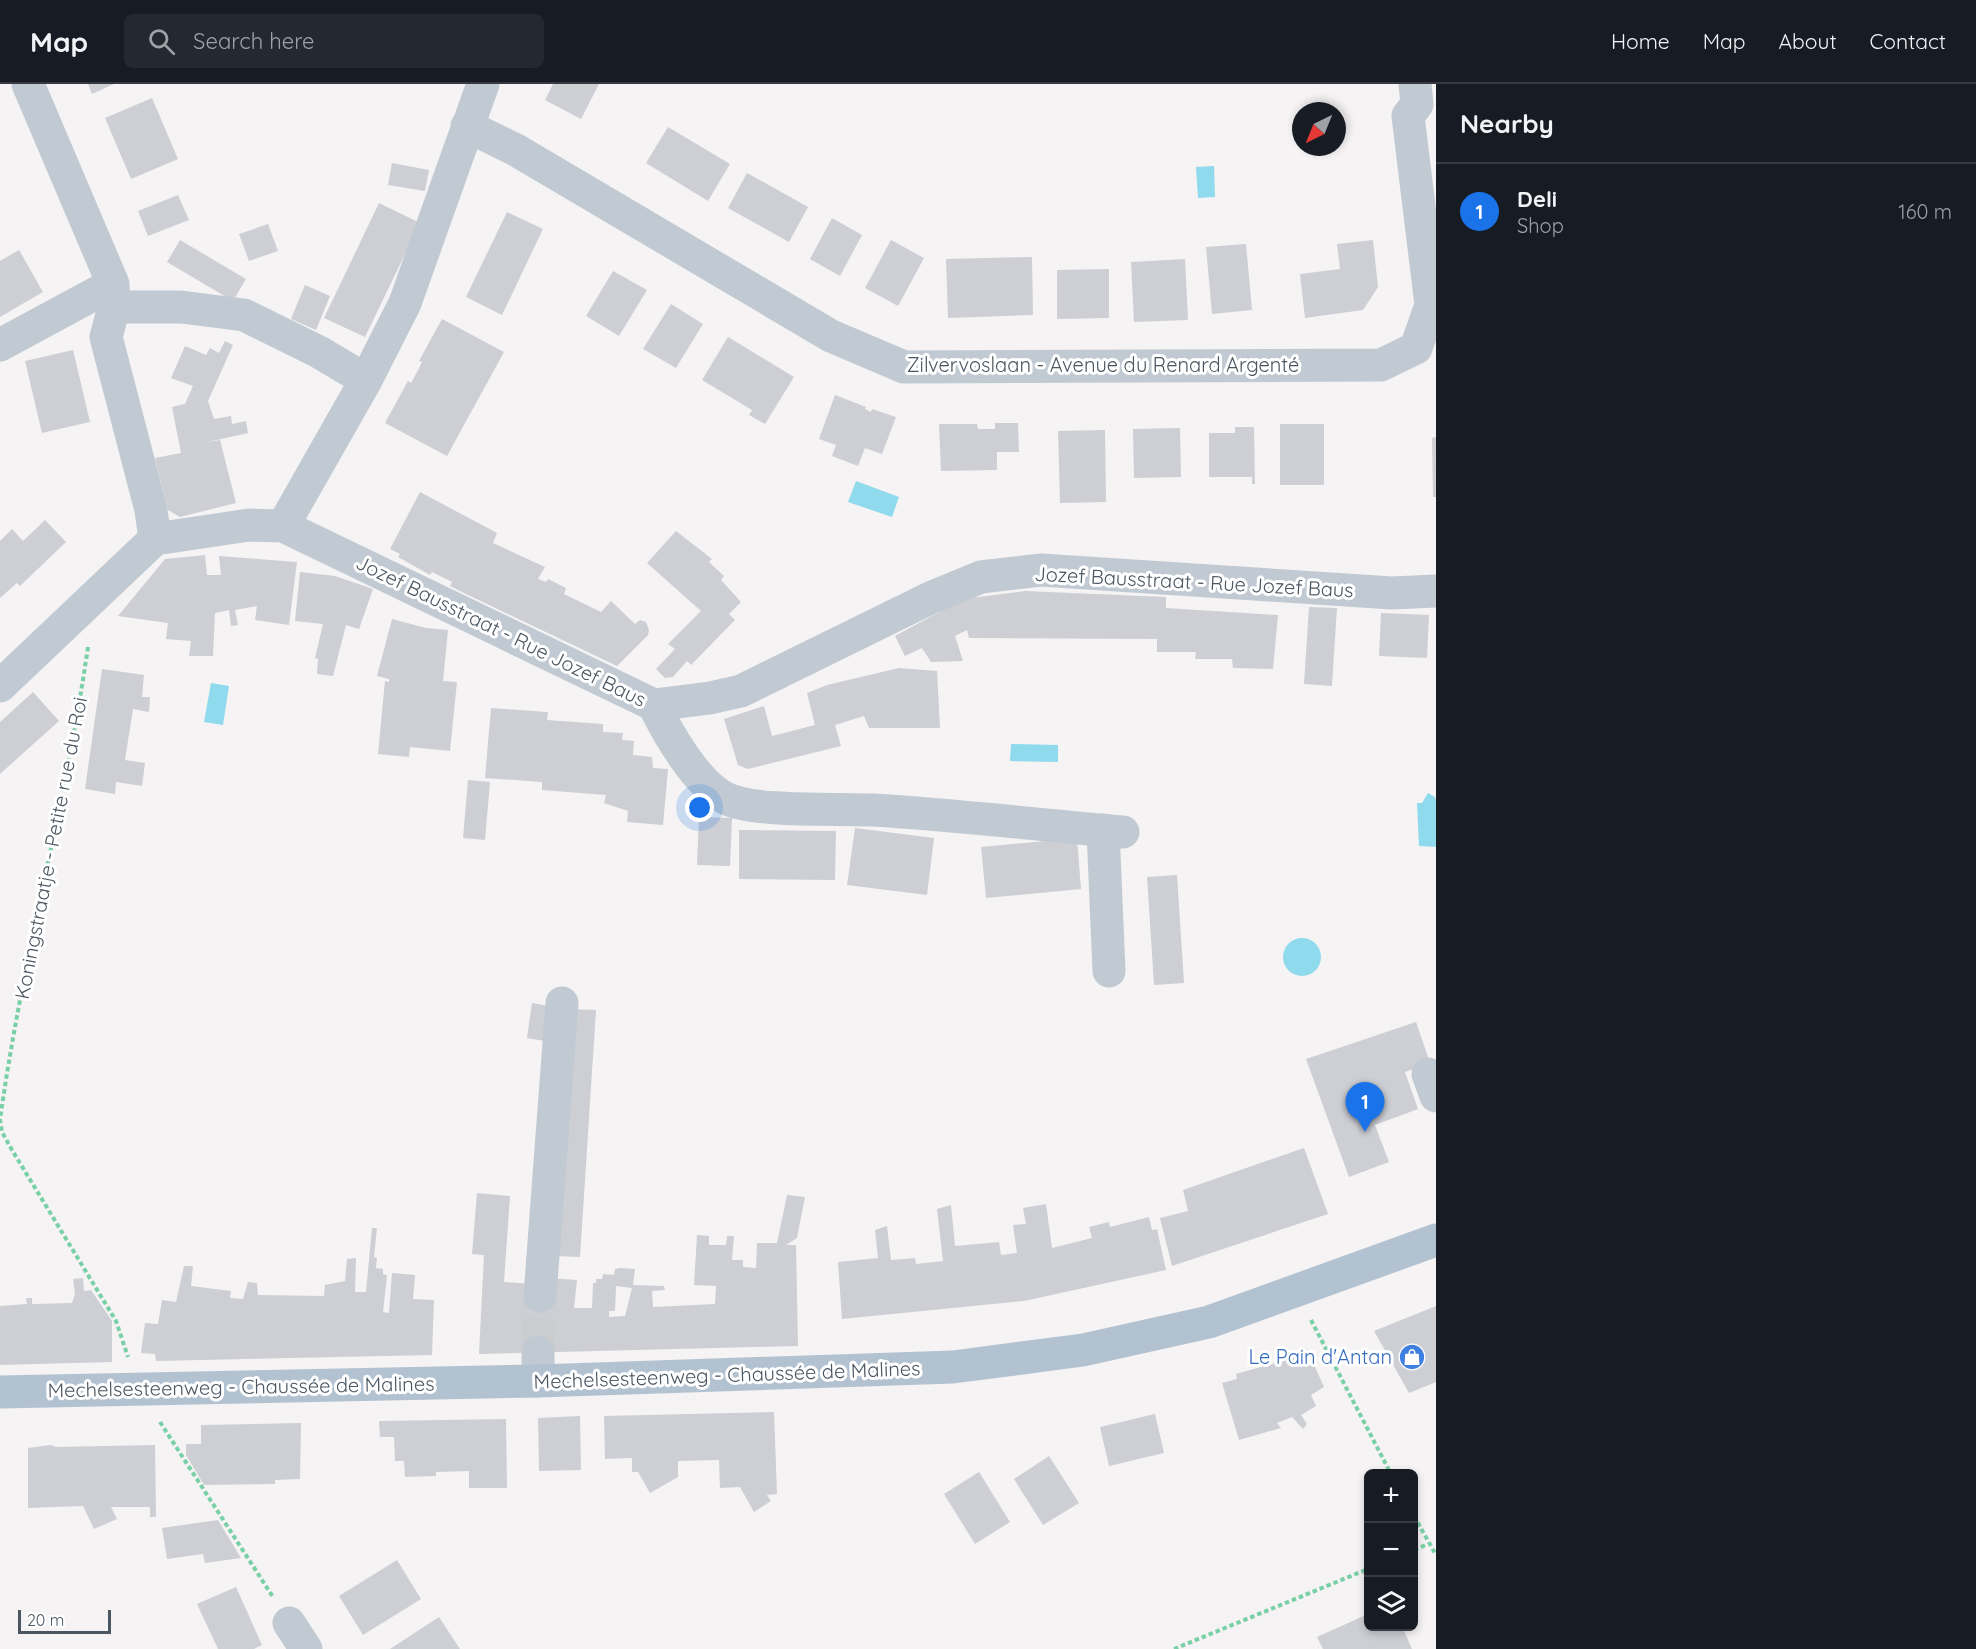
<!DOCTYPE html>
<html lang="en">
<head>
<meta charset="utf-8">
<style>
  :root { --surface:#171b24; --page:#242831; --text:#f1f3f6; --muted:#9ea1a6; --line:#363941; --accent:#1a73e8 }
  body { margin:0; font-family:Quicksand,sans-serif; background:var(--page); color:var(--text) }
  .controls { position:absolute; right:18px; bottom:18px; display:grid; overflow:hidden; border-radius:9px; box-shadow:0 3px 9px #0003 }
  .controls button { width:54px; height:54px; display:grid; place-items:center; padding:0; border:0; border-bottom:2px solid var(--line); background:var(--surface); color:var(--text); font:30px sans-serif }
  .compass { position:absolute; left:1292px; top:18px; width:54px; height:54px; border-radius:50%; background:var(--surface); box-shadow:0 3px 9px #0003; rotate:223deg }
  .scale { position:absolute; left:18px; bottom:15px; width:93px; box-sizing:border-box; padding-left:6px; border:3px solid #4a5661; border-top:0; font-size:16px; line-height:21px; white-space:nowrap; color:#4a5661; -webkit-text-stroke:4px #fff; paint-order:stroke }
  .you { position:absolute; left:700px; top:724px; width:21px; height:21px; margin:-15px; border:4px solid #fff; border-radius:50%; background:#1a73e8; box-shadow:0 0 0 9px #1a73e833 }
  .badge { display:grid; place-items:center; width:39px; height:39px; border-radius:50%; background:var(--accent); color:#fff; font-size:20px; font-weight:700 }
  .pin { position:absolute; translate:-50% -50px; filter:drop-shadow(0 2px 3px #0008) }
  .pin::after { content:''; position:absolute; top:32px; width:21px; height:18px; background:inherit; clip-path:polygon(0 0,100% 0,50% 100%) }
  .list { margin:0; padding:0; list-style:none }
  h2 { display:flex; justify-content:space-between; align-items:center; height:78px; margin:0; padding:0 24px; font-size:26px }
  h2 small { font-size:20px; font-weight:400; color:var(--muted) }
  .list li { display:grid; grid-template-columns:39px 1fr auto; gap:18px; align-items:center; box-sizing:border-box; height:96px; padding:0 24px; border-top:2px solid var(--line) }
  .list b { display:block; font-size:22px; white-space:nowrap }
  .list p { margin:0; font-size:20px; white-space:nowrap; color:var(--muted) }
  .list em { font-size:20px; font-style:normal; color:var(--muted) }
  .icon { flex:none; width:33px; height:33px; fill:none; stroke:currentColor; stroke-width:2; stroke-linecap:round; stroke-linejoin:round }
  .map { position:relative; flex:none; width:1436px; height:1565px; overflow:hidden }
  header { display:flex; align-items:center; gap:36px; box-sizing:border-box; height:84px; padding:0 30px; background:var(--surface); border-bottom:2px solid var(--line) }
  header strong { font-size:28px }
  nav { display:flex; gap:33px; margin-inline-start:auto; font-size:21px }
  .search { width:420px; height:54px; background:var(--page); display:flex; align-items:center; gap:15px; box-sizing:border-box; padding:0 21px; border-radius:9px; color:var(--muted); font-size:22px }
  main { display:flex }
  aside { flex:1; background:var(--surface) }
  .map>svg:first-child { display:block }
</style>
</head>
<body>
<header>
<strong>Map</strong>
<div class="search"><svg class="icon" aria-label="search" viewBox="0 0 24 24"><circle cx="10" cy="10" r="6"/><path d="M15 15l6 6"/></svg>Search here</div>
<nav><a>Home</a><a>Map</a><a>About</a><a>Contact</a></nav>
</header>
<main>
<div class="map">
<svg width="1436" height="1565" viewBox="0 0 1436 1565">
  <rect width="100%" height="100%" fill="#f5f3f3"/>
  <path fill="#90daee" d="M1214,82L1215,113L1198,114L1196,83Z
    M856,397L899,413L892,433L848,418Z
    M211,599L229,602L223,641L204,638Z
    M1011,660L1058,661V678L1010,677Z
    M1428,709L1435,713L1436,717V763L1419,762L1417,719H1422Z
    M1283 873a19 19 0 1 1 38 0a19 19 0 1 1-38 0Z"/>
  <path fill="#cdcfd5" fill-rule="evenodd" d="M88,0H114L92,10Z
    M553,0H599L581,35L545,16Z
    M152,14L178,75L131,95L105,34Z
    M668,43L730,80L708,117L646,79Z
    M392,79L429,86L425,107L388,101Z
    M747,89L808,123L789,158L728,124Z
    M178,111L189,136L148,152L138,127Z
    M379,119L420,139L365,253L324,234Z
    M507,128L543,145L502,231L466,213Z
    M832,134L862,151L840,192L810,175Z
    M268,140L278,167L249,177L239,150Z
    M180,156L246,195L233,217L167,178Z
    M891,156L924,174L898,222L865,204Z
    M1373,156L1378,203L1363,226L1305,234L1300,190L1340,185L1337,160Z
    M1246,160L1252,226L1212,230L1206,163Z
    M19,166L43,208L0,233V177Z
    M1032,173L1033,231L948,234L946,175Z
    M1185,175L1188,236L1134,238L1131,178Z
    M1109,185V234L1057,235V186Z
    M613,187L647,206L619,252L586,232Z
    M305,201L330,212L316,246L291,235Z
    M671,220L703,240L676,284L643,265Z
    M442,235L504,268L447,372L385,339L408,297L411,299L417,288L422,278L419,277Z
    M728,253L794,293L765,340L749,331L752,326L702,296Z
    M225,257L233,261L208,317L214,335L231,332L232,340L246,337L248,349L203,359L220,356L236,419L180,433L168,426L155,374L181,369L172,323L185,320L193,302L171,294L185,262L206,271L210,264L219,269Z
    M73,266L90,338L42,349L25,277Z
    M835,311L866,323L865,325L871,328L872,325L896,333L882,370L865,364L858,382L832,372L836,361L819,355Z
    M995,339H1018L1019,368H997V386L941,387L939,340H977L978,345H995Z
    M1280,340H1324V401H1280Z
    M1235,343H1254L1255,400H1252V393H1209V349H1235Z
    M1180,344L1181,393L1134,394L1133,345Z
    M1105,346L1106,418L1060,419L1058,347Z
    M1436,353V413H1433L1432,354Z
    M420,408L497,449L493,459L545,483L538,495L546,498L548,495L566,504L564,510L601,528L611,517L635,540L640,536L646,538L649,546L648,551L617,582L466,510L450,502L452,498L432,488L430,491L398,473L400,470L390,465Z
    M45,436L66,458L20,502L17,499L0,514V457L12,445L23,457Z
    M676,447L712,475L709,478L724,492L721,496L741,518L729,530L735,536L691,581L687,577L673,593L665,594L656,585L675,565L668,560L701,527L647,479Z
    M205,471L207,491H221L219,472L297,478L289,541L255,536L257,522L235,526L238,541L231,542L229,526L215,529L213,572H189L191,557L166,555L168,539L118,532L165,475Z
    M300,488L335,492L373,505L359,545L346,541L333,592L317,590L318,575L315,574L323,540L295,537Z
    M1025,507L1166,513V524L1278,531L1273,585L1233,584L1232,575H1195L1196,568H1157V555L969,554L967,546L955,552L963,577L931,578L922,564L905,572L895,552L963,515Z
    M1309,523L1337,524L1332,602L1304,600Z
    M1381,529L1429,531L1427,574L1379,572Z
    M392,535L426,544L448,546L443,597L457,598L450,667L410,663L409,673L378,670L385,597L389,598V595L377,592Z
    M899,584L937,587L940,644H869L864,632L835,641L841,662L748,685L738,681L724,635L764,622L772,652L815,641L807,609L827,601Z
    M102,585L144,591L142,613H150L149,628L133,625L125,676L145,679L142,702L116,698L115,710L85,705Z
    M33,608L59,637L0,690V638Z
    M491,624L548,628L547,636L603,640V648L623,649L622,656L634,657L633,671L652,673L653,684L668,685L663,741L627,738L628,727L604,719L606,711L542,706V698L485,694Z
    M468,696L490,698L485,756L463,754Z
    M699,733L732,734L730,782L697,781Z
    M855,744L934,754L927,811L847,801Z
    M739,746L836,747L835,796L739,795Z
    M1077,754L1081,805L986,814L981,763Z
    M1177,791L1184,899L1154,901L1147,793Z
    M532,919L549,922L545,957L527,954Z
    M569,925L596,926L580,1173L556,1172Z
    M1416,938L1430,979L1405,988L1418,1025L1375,1041L1389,1078L1349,1093L1306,975Z
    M1304,1064L1328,1130L1172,1182L1160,1134L1188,1127L1183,1106Z
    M477,1109L510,1112L504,1198L531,1200L548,1194L577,1196L574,1224H592L593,1199H596V1195H602L603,1190L614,1191L615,1185L620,1184L635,1185L633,1201L664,1202L665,1206L652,1207L653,1223L715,1220L716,1202L694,1201L697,1151L709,1152V1161H726L727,1152H734L732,1176H743V1183L756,1184L757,1159H777L787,1111L805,1113L797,1154L786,1161H796L798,1262L479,1270L484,1171L472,1170ZM616,1202L632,1204L625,1232L609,1233V1227H615Z
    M1046,1120L1052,1164L1092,1154L1089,1143L1109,1138L1110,1143L1149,1133L1152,1146L1157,1145L1166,1186L1024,1217L842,1235L838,1178L878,1174L875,1146L887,1142L891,1176L915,1174L916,1180L943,1177L937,1125L951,1121L955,1162L999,1158L1001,1171L1017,1169L1013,1141L1026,1140L1023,1124Z
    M372,1144H377L374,1173L377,1174L376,1184L383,1185V1190L387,1191L383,1228L389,1229L392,1189L415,1191L413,1215L434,1216L432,1271L156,1277L155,1270L141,1269L145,1239L158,1240L162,1216L176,1218L184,1182H193L191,1202L231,1207L230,1214L243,1215L248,1198L257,1199L258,1211L324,1212L325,1201L345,1197L347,1175L356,1174L355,1208H366Z
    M83,1194L84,1207L91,1206L112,1237V1278L0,1281V1222L27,1220L26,1214H32V1220L72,1219L75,1210L73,1195Z
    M1436,1222V1298L1409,1309L1374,1247Z
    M1307,1265L1324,1303L1311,1311L1316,1322L1301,1331L1307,1340L1303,1345L1292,1333L1277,1339L1281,1344L1239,1356L1222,1299L1237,1295L1236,1290L1282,1277Z
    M774,1328L777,1410L767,1411L771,1417L754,1428L740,1403L720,1404L719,1376L678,1377V1393L650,1409L638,1388H632V1374L605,1375L604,1332Z
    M1155,1330L1164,1369L1109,1382L1100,1343Z
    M580,1332L581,1386L539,1387L538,1334Z
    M506,1335L507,1404H469V1387L436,1388V1392L405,1393L404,1377H395L394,1353H380L379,1337Z
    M301,1339L300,1395L275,1396V1400L204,1401L186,1371V1360H201V1341Z
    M50,1361L56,1363L155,1361L156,1433H150V1423H111L117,1435L94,1445L83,1422L28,1424V1364Z
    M1049,1372L1079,1419L1043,1441L1014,1395Z
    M979,1388L1010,1438L975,1460L944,1410Z
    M218,1436L241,1474L205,1479L203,1470L167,1475L162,1444Z
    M397,1476L421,1515L363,1551L339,1512Z
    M236,1503L262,1561L254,1565H218L197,1520Z
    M1368,1530V1542H1402L1412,1565H1323L1317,1553Z
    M439,1533L460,1565H390Z"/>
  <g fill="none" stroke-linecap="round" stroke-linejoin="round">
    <path stroke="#caccce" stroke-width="33" stroke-dasharray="33 16" stroke-linecap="butt" d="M538,1268L540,1212"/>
    <path stroke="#7ad0a6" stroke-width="4" stroke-dasharray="4.5 3" stroke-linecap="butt" d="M88,563C65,722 22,877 0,1036L2,1048L12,1066L116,1237L128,1273
      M1311,1236L1391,1390
      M160,1338L273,1513
      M1414,1432L1436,1471
      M1414,1466L1428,1460
      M1174,1565L1368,1485"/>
    <path stroke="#c1cad2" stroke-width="33" d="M28,0L113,200L114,223L106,253L151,426L155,455
      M467,42L516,66L831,252L904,283L1381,281L1416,264L1431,221L1408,32L1417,20L1415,0
      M114,223H181L244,231L319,268L366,296
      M0,261L113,200
      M283,442L366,296L405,219L483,0
      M0,602L155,455L249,441L283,442L654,621L710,614L741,607L930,514L981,493L1041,486L1392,509L1436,507
      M654,621C668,650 696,699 725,714C754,729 837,724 873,726C957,731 1040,741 1123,748
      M1103,746L1109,887
      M1428,990L1436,1012
      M540,1212L562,919
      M538,1268V1297
      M289,1539L306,1565"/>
    <path stroke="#b3c2d1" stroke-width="33" d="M0,1308L538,1297L953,1283L1083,1266L1209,1238L1436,1156"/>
  </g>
  <defs>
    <g id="shop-disc" transform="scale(1.35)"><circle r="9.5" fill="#3f7fe0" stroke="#fff"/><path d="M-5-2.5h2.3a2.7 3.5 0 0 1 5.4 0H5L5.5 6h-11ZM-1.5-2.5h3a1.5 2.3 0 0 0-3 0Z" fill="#fff"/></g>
  </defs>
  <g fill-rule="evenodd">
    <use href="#shop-disc" x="1412" y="1273"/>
  </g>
  <g text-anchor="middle" stroke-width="6" stroke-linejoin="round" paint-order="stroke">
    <g font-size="20" fill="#4a5661" stroke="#fff">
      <text x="1103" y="288">Zilvervoslaan - Avenue du Renard Argenté</text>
      <text transform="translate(1194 498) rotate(3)" y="7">Jozef Bausstraat - Rue Jozef Baus</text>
      <text transform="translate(501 547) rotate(26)" y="7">Jozef Bausstraat - Rue Jozef Baus</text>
      <text transform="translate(51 764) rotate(-79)" y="7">Koningstraatje - Petite rue du Roi</text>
      <text transform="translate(727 1291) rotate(-2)" y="7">Mechelsesteenweg - Chaussée de Malines</text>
      <text transform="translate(241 1303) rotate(-1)" y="7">Mechelsesteenweg - Chaussée de Malines</text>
    </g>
    <g font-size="20" fill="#366cbe" stroke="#fff" text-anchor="end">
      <text x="1392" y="1280">Le Pain d'Antan</text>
    </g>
  </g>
</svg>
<div class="controls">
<button>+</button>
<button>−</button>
<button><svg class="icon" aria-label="layers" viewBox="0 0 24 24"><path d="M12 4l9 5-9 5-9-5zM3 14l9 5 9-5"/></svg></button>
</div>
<svg class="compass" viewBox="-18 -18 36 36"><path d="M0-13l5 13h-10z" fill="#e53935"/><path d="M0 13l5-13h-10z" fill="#9ea1a6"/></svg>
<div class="scale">20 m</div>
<div class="you"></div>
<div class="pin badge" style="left:1365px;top:1048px">1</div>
</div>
<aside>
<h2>Nearby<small></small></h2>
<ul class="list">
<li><span class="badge">1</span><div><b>Deli</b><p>Shop</p></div><em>160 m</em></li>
</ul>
</aside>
</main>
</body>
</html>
